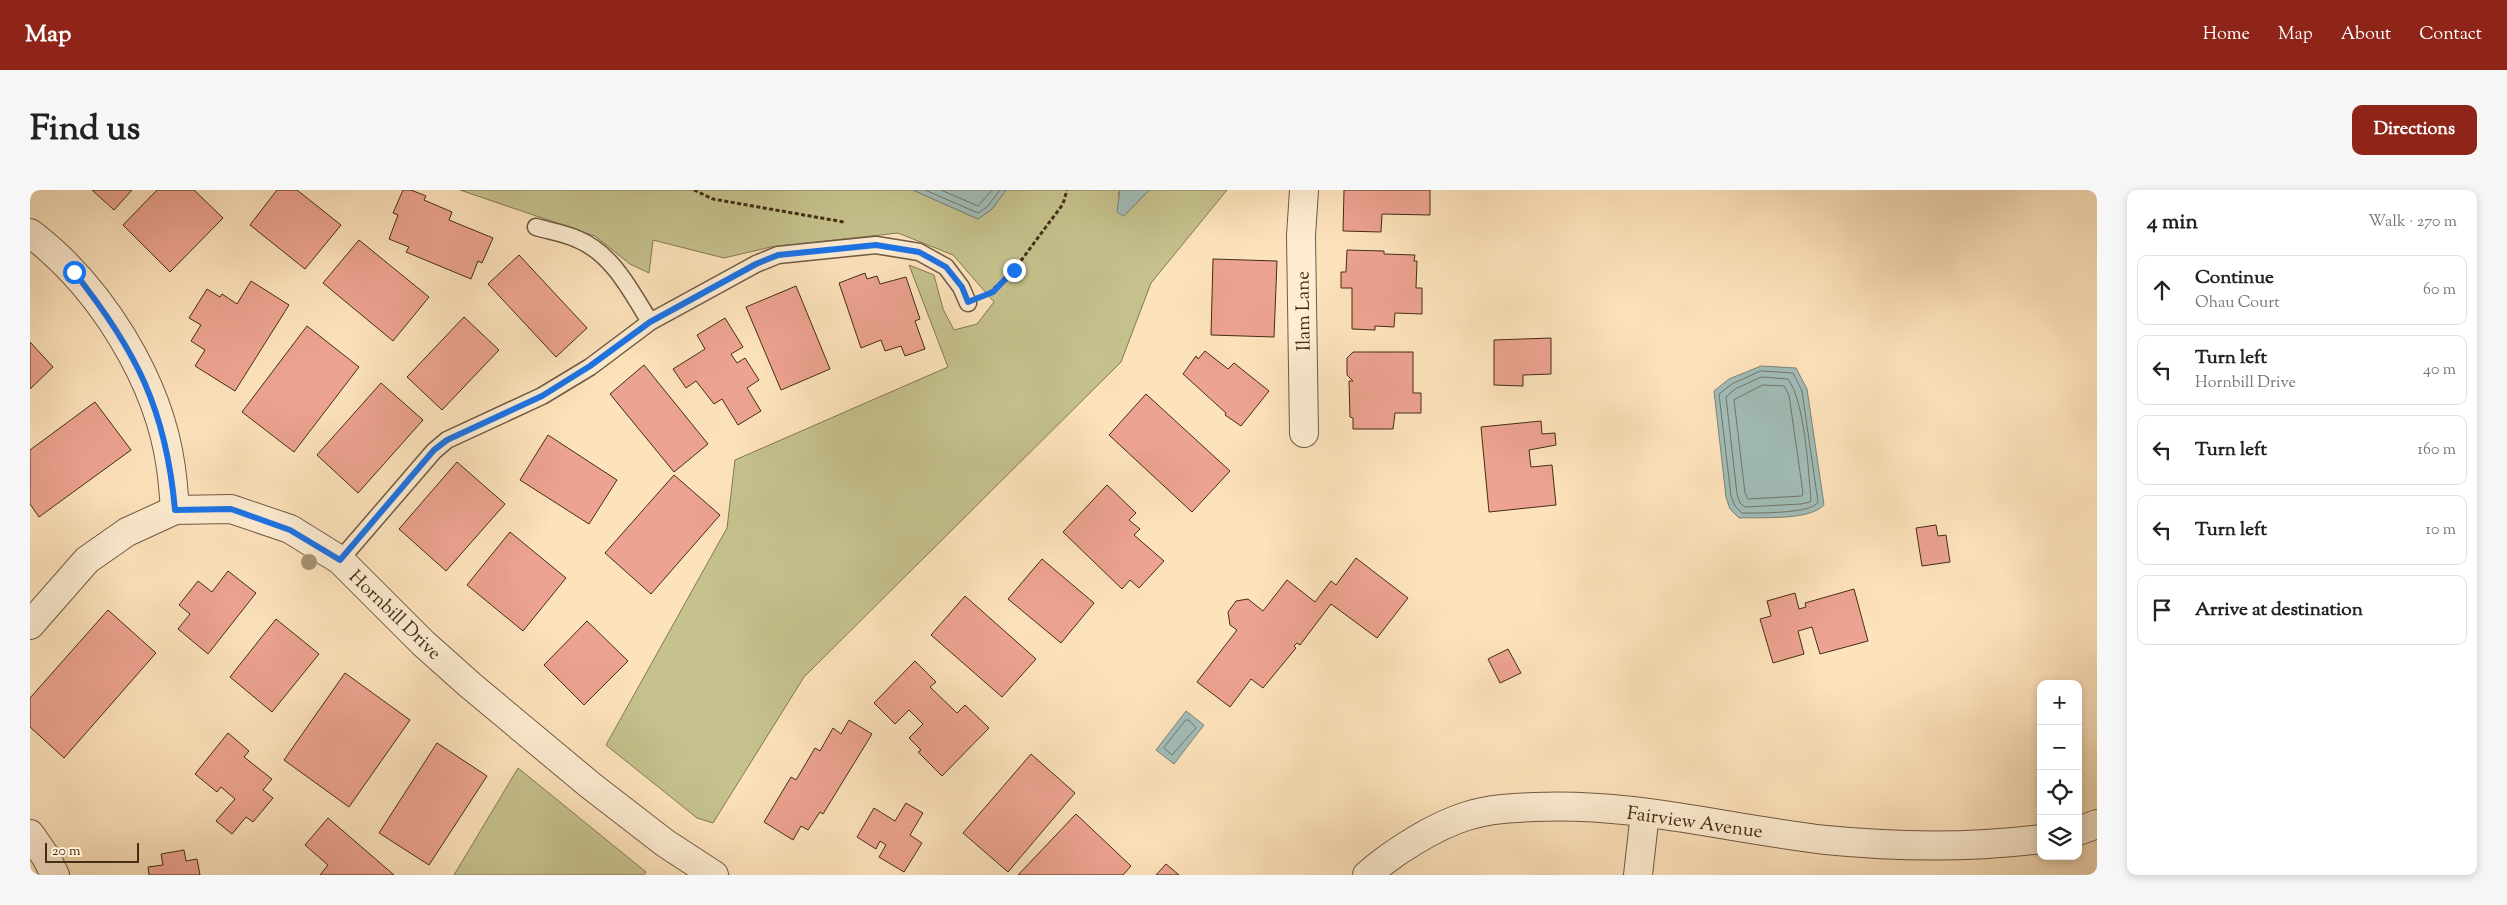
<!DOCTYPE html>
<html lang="en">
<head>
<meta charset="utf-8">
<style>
  :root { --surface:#fff; --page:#f6f6f6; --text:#222; --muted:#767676; --line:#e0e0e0; --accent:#8f2418 }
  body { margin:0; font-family:"Sorts Mill Goudy",serif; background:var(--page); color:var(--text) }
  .controls { position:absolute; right:15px; bottom:15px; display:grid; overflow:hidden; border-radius:10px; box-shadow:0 2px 8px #0003 }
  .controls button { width:45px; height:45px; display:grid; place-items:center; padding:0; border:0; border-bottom:1px solid var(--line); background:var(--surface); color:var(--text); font:25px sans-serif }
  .scale { position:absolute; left:15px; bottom:12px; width:94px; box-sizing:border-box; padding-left:5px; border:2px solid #442d17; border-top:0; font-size:14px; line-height:18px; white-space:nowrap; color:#442d17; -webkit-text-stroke:4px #feedd3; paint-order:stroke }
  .stop { position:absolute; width:15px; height:15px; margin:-11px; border:4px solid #1a73e8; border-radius:50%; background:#fff }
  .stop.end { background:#1a73e8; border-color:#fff; box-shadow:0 1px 5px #0008 }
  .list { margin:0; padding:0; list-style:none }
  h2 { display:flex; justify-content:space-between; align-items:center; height:65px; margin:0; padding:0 20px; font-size:21px }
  h2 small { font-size:16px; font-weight:400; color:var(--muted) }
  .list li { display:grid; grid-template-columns:32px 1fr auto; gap:15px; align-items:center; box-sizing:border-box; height:70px; margin:0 10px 10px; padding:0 10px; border:1px solid var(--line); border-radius:10px }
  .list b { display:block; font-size:19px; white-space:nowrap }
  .list p { margin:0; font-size:16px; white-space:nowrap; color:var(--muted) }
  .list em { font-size:16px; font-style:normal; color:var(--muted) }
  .icon { flex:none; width:28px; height:28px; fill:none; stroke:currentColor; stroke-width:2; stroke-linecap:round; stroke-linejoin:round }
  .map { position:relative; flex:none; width:2067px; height:685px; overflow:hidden; border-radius:10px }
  header { display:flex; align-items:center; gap:30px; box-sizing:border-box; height:70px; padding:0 25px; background:var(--accent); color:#fff }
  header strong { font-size:24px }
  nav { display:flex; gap:28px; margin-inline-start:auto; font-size:18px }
  .intro { display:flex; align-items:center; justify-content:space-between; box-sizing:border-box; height:120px; padding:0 30px }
  h1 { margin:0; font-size:35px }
  .button { padding:12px 22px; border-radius:10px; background:var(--accent); color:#fff; font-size:18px; font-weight:700 }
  main { display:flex; gap:30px; padding:0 30px }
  aside { flex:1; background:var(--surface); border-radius:10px; box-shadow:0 2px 8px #0003 }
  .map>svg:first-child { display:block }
</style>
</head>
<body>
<header>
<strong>Map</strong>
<nav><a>Home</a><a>Map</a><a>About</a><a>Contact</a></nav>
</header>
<div class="intro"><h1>Find us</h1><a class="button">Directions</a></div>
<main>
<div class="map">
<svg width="2067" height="685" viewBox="0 0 2067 685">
  <rect width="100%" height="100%" fill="#fde3bc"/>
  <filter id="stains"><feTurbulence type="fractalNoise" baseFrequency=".004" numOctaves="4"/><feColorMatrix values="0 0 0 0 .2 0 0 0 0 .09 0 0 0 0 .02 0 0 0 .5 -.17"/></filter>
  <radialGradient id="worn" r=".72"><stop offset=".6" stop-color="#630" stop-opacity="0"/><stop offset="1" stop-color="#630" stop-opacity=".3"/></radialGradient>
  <path fill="#c5c28d" stroke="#847852" d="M430,0H883L948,29L962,19L976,0H1090L1088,4L1094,26L1119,0H1197L1121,93L1091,172L774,487L683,633L667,628L576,555L697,338L705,270L918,177L879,75L904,85L913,119L924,140L947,134L964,112L923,65L868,43L741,57L694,68L623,50L619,83L600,74L565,46Z
    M488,578L616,682L614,685H424Z"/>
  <path fill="#a1bdb8" stroke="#7c8378" d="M883,0H976L962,19L948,29Z
    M1090,0H1119L1094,26L1087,22Z
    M1731,176L1766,178L1777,199L1794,315C1779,331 1730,327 1709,328L1700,319L1696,307L1684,201L1699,189Z
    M1156,521L1174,535L1144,574L1126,560Z"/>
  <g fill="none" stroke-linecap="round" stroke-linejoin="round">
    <path stroke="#727568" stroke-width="1" d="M895,0L948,23L958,16L970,0
      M911,0L948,16L962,0
      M1731,181L1763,183L1772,201L1788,312C1782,324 1726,323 1712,323L1705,316L1701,306L1689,204L1702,194Z
      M1732,187L1758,189C1775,212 1778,279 1781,309L1780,312L1771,314L1715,317L1710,313L1707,304L1696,207L1705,199Z
      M1733,195L1754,196L1759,205L1773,303L1772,306L1718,309L1715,303L1704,210Z
      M1156,530H1159L1166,538L1142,565L1134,558Z"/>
  </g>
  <path fill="#eda391" stroke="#442d17" d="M62,0H102L84,20Z
    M127,0H164L193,28L140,82L93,35Z
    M247,0H267L311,35L275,79L220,35Z
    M373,0H381L396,6L394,10L422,22L419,30L463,48L452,73L448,71L441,89L376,62L379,57L359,49L368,25L363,23Z
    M1314,0H1400V25L1352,24L1351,42L1313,41Z
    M329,50L399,107L363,151L293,93Z
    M1317,60L1354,61V64L1385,65L1384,71H1387L1386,98H1392V124L1365,123L1364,137L1345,136V140L1322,139V98H1311V82H1316Z
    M489,65L557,138L526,167L458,94Z
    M1183,69L1247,71L1244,147L1181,145Z
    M835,83L837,89L847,86L850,94L876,87L890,129L885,131L895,159L875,166L871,156L855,161L851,150L831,158L809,93Z
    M221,91L259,115L205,201L165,176L175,160L161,151L171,135L159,128L177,99L190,107L192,104L207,114Z
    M766,96L800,179L751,200L716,117Z
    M434,127L469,160L412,220L377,187Z
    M695,128L713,157L701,164L707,173L715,168L729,190L717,198L731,221L708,235L692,209L684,214L666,191L656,198L643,179L675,159L667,145Z
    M277,136L329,177L264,262L212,222Z
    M1521,148V184L1493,185V196L1464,195V150Z
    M0,152L23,177L0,199Z
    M1175,161L1198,179L1204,173L1239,201L1211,236L1195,225L1196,223L1153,184L1166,166L1168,169Z
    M1323,162H1383V203H1391V223H1365L1363,239H1323V228L1320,227L1319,191H1323L1317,185V168Z
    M614,175L678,254L644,282L580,204Z
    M351,193L393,230L328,303L287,265Z
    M1116,204L1200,281L1162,322L1079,245Z
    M65,212L101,260L9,327L0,314V260Z
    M1511,231L1512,244L1525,243L1526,255L1499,260L1501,277L1522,275L1526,315L1459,322L1451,237Z
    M518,245L587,290L559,334L490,290Z
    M427,272L475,314L416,381L369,339Z
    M644,285L690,325L621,404L575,363Z
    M1077,295L1106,323L1099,330L1110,339L1104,345L1134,371L1109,398L1100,390L1092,399L1033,342Z
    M1906,335L1908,346L1916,345L1920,372L1892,376L1886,338Z
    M480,342L536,388L493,441L437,395Z
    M1326,368L1378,408L1347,448L1301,414L1270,455L1267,453L1264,456L1266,458L1233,498L1221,489L1200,517L1167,492L1207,440L1200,435L1198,422L1206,411L1218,409L1233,421L1257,390L1285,412L1301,391L1306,395Z
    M1012,369L1064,413L1031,453L978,409Z
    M198,381L226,403L178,464L148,439L160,424L149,415L168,391L182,402Z
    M1824,399L1838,451L1790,464L1782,437L1768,441L1774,464L1743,473L1730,429L1741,426L1737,411L1765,403L1769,419L1776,417L1775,413Z
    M935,406L1006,469L972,507L901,445Z
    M78,420L126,463L34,568L0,537V508Z
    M246,429L289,464L242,522L200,487Z
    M557,431L598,471L554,515L514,475Z
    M1478,459L1491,483L1470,493L1458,469Z
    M885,471L906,492L900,497L927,523L935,515L959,538L912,586L888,562L891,560L879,548L893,534L879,520L865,534L844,513Z
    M315,483L380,530L319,617L254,570Z
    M819,530L842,544L793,624L790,622L778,640L771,636L763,650L734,632L761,587L766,590L785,558L790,561L803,538L811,544Z
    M198,543L219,561L214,567L242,589L233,600L243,608L223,632L216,627L202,644L186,631L205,609L191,597L187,602L165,584Z
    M407,553L457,586L399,675L349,643Z
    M1001,564L1045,603L978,682L933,643Z
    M876,613L893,623L880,645L892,653L874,682L849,667L856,655L850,651L846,659L827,647L844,618L865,631Z
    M1046,624L1101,676L1093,685H988Z
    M298,628L364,685H290L298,675L275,655Z
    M154,660L156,671L167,669L170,685H119L118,677L133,675L131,664Z
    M1136,674L1149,685H1126Z"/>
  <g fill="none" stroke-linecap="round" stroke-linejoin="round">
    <g stroke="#725a40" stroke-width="19">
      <path id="lane" d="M506,37C519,41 534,43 547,49C582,63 601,101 620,132
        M310,370L404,261L417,250L512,206L560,177L620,132L726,74L748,65L846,55L889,62L916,77L931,97L938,113"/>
    </g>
    <g stroke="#725a40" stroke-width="30">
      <path id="street" d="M1274,0L1271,46L1274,243
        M0,43C70,96 129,190 141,278C143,292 144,306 145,320
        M0,435L57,370L97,342L145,320L201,319L260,339L310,370L393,453L440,495L560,595L635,653L684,685
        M2048,641L2067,634
        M0,644L16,667L25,685
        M1337,685C1362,663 1404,636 1437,626C1459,619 1481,618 1504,617C1602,612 1699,639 1796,650C1867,657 1940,658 2011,649
        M1608,685L1615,623"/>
    </g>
    <path stroke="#442d17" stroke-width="3" stroke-dasharray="4 2.5" stroke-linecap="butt" d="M664,0L683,9L814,32
      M959,103L984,80L1033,14L1037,0"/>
    <use href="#lane" stroke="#feedd3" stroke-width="16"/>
    <use href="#street" stroke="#feedd3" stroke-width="28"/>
  </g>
  <circle fill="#a99371" cx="279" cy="372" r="8"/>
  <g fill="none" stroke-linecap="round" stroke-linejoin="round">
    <path stroke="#1a73e8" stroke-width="6" d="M44,82C106,160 136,219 145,320L201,319L260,340L310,370L404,260L417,250L512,206L560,176L620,132L726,74L748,65L846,55L889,62L916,77L932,97L938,112L963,102L984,80"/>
  </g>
  <g text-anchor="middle" stroke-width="4" stroke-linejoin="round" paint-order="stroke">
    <g font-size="19" fill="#442d17" stroke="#feedd3">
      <text transform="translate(1272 121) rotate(-91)" y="7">Ilam Lane</text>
      <text transform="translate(366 424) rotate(44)" y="7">Hornbill Drive</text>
      <text transform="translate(1665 631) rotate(8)" y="7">Fairview Avenue</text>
    </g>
  </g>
  <rect width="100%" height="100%" filter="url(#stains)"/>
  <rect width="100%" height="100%" fill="url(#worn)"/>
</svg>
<div class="controls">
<button>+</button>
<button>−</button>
<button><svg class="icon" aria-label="locate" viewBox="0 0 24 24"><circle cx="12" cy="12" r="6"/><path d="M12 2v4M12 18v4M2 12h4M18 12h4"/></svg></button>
<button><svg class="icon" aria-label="layers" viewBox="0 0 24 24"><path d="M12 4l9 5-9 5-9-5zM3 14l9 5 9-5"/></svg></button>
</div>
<div class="scale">20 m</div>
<div class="stop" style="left:44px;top:82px"></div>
<div class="stop end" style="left:984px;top:80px"></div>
</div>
<aside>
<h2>4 min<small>Walk · 270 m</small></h2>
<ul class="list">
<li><svg class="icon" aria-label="ahead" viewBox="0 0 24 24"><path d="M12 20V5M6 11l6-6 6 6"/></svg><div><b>Continue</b><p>Ohau Court</p></div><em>60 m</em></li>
<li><svg class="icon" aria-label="left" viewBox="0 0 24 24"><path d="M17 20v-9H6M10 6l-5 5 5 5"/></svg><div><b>Turn left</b><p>Hornbill Drive</p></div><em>40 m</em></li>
<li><svg class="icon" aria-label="left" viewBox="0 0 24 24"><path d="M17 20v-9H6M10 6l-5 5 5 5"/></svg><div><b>Turn left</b></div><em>160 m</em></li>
<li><svg class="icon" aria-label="left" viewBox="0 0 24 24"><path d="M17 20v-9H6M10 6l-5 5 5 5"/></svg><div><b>Turn left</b></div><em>10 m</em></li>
<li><svg class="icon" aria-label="arrive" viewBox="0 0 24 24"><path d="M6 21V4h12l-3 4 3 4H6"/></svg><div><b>Arrive at destination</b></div></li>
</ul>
</aside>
</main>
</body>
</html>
